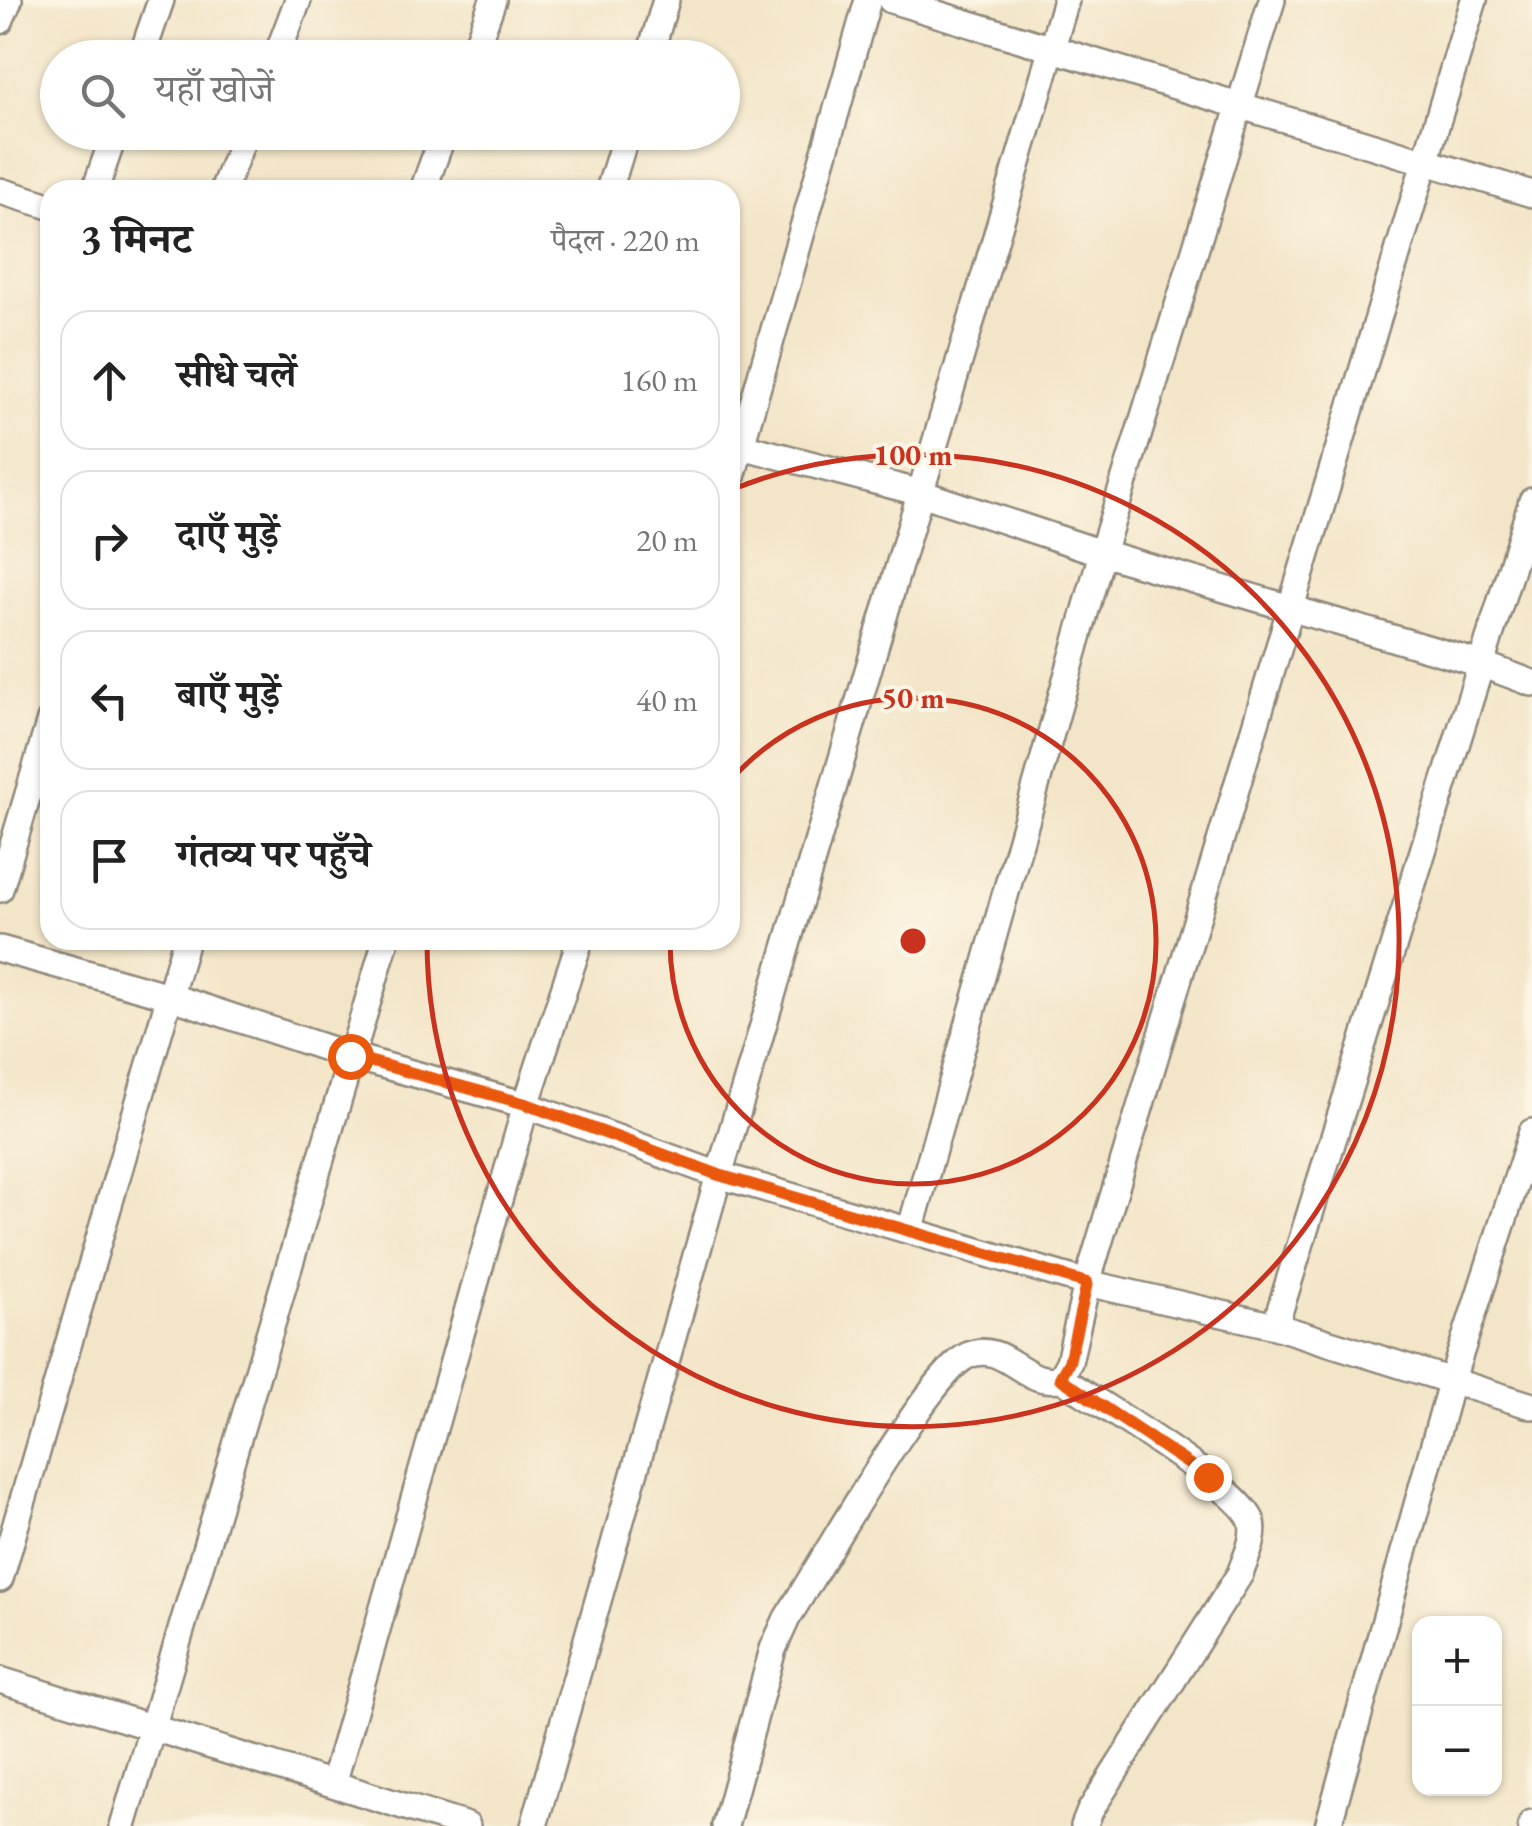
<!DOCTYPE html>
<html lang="hi">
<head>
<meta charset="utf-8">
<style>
  :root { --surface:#fff; --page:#f6f6f6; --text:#222; --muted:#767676; --line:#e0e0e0 }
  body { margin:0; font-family:"EB Garamond","Noto Serif Devanagari",serif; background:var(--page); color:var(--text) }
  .controls { position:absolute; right:30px; bottom:30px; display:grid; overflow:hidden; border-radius:20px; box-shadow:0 2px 8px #0004 }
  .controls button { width:90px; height:90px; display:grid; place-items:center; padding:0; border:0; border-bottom:2px solid var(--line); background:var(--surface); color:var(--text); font:50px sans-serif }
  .stop { position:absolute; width:30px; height:30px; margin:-22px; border:8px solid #ea580c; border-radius:50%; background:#fff }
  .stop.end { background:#ea580c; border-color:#fff; box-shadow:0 2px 10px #0008 }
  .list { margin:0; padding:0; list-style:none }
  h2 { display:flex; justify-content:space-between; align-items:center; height:130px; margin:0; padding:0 40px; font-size:42px }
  h2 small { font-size:32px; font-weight:400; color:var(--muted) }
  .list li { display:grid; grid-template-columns:65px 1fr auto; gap:30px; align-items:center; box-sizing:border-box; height:140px; margin:0 20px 20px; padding:0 20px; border:2px solid var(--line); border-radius:30px }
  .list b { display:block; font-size:38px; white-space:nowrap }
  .list em { font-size:32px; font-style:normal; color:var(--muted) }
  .icon { flex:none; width:55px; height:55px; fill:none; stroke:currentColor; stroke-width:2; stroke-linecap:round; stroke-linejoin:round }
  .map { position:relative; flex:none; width:1532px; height:1826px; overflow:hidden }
  .search { position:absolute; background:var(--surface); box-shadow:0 2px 8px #0004; left:40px; top:40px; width:700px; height:110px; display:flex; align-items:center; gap:25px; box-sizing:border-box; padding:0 35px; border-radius:55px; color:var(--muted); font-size:38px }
  .panel { position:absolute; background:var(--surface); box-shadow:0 2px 8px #0004; left:40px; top:180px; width:700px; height:770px; border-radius:30px }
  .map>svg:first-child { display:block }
</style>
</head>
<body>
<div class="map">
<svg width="1532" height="1826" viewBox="0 0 1532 1826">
  <rect width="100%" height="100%" fill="#fcf5e5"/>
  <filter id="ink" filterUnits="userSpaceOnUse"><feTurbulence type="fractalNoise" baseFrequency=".01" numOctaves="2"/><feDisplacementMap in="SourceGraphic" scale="20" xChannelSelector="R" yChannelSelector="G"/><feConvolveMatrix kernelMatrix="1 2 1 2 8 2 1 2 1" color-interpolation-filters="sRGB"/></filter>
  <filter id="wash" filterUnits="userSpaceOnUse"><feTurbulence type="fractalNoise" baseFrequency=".0048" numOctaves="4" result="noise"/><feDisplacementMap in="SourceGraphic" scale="40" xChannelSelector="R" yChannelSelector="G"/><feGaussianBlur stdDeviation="2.25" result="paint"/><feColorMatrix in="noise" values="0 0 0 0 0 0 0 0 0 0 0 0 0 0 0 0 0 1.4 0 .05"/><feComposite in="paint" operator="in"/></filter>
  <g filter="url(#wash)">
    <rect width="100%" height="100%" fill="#f3e5c8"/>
  </g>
  <g filter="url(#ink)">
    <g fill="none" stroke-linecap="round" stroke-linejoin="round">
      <g stroke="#8f887a" stroke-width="30">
        <path id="minor" d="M891,0L1532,194
          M0,21L9,0
          M141,58L161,0
          M276,58L298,0
          M472,58L493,0
          M649,58L666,0
          M95,190L115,132
          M223,190L246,132
          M423,190L444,132
          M609,190L627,132
          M0,191L50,206
          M730,443L921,493L1102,553L1481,664L1532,683
          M730,484L868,0
          M0,889L50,720
          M0,949L169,996L350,1056L526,1105L719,1175L1087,1283L1275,1326L1532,1406
          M910,1231L1102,553L1272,0
          M1275,1326L1532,501
          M1060,1378C1095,1401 1242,1489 1252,1522C1256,1539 1245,1559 1240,1574L1090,1811L1084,1826
          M0,1579L186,940
          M0,1680L467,1826
          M333,1784L526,1105L580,940
          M123,1826L386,940
          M534,1826L719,1175L1066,0
          M725,1826L773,1649L787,1618C817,1572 930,1370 969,1355C1005,1340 1026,1389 1060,1378L1069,1362L1087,1283L1474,0
          M1328,1826L1452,1379L1532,1132
          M1531,1826L1532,1823"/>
      </g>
      <use href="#minor" stroke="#fff" stroke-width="25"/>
    </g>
  </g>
  <g fill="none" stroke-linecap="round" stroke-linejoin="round" filter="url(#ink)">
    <path stroke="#ea580c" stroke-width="12" d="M350,1056L526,1104L719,1175L1087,1283L1069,1362L1060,1378L1208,1477"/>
  </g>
  <g fill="none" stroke="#c8321e" stroke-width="5">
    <path d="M731 780A243 243 0 1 1 670 941"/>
    <path d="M731 490A486 486 0 1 1 427 941"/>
  </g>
  <circle cx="913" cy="941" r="15" fill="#c8321e" stroke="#fcf5e5" stroke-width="5"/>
  <g font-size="30" text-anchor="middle" font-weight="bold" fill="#c8321e" stroke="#fcf5e5" stroke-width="8" stroke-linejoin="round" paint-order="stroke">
    <text x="913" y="465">100 m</text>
    <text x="913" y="708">50 m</text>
  </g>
</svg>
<div class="controls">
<button>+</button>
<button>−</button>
</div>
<div class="stop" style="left:350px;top:1056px"></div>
<div class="stop end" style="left:1208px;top:1477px"></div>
<div class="search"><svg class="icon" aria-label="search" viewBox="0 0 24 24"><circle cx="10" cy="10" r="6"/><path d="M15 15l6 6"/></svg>यहाँ खोजें</div>
<section class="panel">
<h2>3 मिनट<small>पैदल · 220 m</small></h2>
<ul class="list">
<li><svg class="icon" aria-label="ahead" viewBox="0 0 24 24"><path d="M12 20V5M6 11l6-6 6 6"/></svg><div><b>सीधे चलें</b></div><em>160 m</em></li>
<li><svg class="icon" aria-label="right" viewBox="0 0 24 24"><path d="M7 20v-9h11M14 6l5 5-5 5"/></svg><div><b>दाएँ मुड़ें</b></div><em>20 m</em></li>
<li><svg class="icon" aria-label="left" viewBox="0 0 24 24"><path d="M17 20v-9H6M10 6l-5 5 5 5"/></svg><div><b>बाएँ मुड़ें</b></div><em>40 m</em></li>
<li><svg class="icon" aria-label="arrive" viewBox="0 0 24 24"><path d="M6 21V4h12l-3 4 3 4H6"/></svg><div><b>गंतव्य पर पहुँचे</b></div></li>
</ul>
</section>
</div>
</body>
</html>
